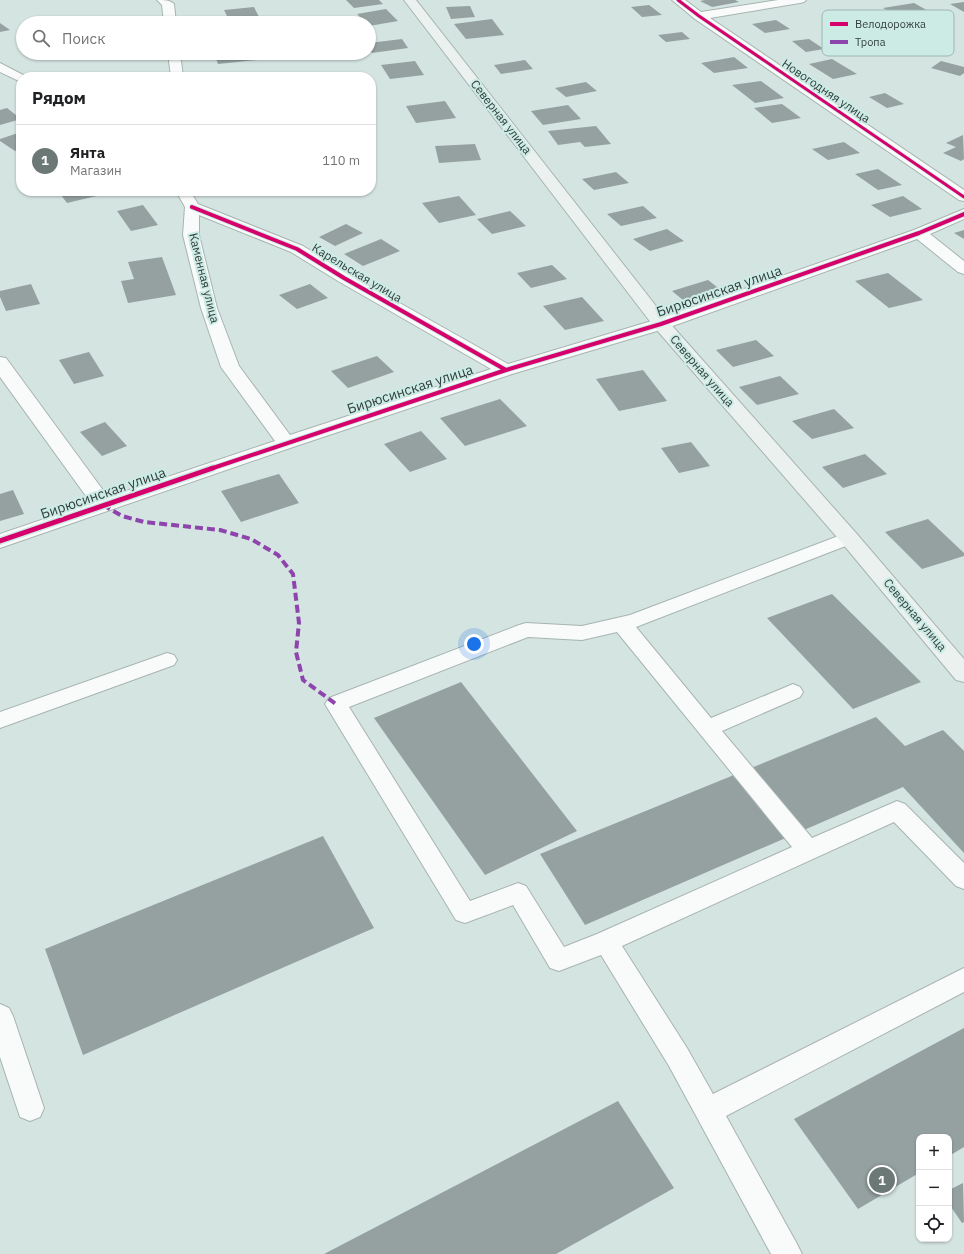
<!DOCTYPE html>
<html lang="ru">
<head>
<meta charset="utf-8">
<style>
  :root { --surface:#fff; --page:#f6f6f6; --text:#202124; --muted:#757577; --line:#e0e0e0; --accent:#6b7876 }
  body { margin:0; font-family:"IBM Plex Sans",sans-serif; background:var(--page); color:var(--text) }
  .controls { position:absolute; right:12px; bottom:12px; display:grid; overflow:hidden; border-radius:8px; box-shadow:0 1px 3px #0004 }
  .controls button { width:36px; height:36px; display:grid; place-items:center; padding:0; border:0; border-bottom:1px solid var(--line); background:var(--surface); color:var(--text); font:20px sans-serif }
  .you { position:absolute; left:474px; top:644px; width:14px; height:14px; margin:-10px; border:3px solid #fff; border-radius:50%; background:#1a73e8; box-shadow:0 0 0 6px #1a73e833 }
  .badge { display:grid; place-items:center; width:26px; height:26px; border-radius:50%; background:var(--accent); color:#fff; font-size:13px; font-weight:700 }
  .pin { position:absolute; translate:-50% -50%; border:2px solid #fff; box-shadow:0 1px 4px #0006 }
  .list { margin:0; padding:0; list-style:none }
  h2 { display:flex; justify-content:space-between; align-items:center; height:52px; margin:0; padding:0 16px; font-size:17px }
  h2 small { font-size:13px; font-weight:400; color:var(--muted) }
  .list li { display:grid; grid-template-columns:26px 1fr auto; gap:12px; align-items:center; box-sizing:border-box; height:72px; padding:0 16px; border-top:1px solid var(--line) }
  .list b { display:block; font-size:15px; white-space:nowrap }
  .list p { margin:0; font-size:13px; white-space:nowrap; color:var(--muted) }
  .list em { font-size:13px; font-style:normal; color:var(--muted) }
  .icon { flex:none; width:22px; height:22px; fill:none; stroke:currentColor; stroke-width:2; stroke-linecap:round; stroke-linejoin:round }
  .map { position:relative; flex:none; width:964px; height:1254px; overflow:hidden }
  .search { position:absolute; background:var(--surface); box-shadow:0 1px 3px #0004; left:16px; top:16px; width:360px; height:44px; display:flex; align-items:center; gap:10px; box-sizing:border-box; padding:0 14px; border-radius:22px; color:var(--muted); font-size:15px }
  .panel { position:absolute; background:var(--surface); box-shadow:0 1px 3px #0004; left:16px; top:72px; width:360px; height:124px; border-radius:16px }
  .map>svg:first-child { display:block }
</style>
</head>
<body>
<div class="map">
<svg width="964" height="1254" viewBox="0 0 964 1254">
  <rect width="100%" height="100%" fill="#d4e4e1"/>
  <path fill="#94a1a0" d="M346,0H379L383,4L354,8Z
    M705,0H735L739,2L712,7L700,1Z
    M964,2V12L950,4Z
    M914,3L932,13L900,18L883,8Z
    M649,5L662,15L642,17L631,7Z
    M470,6L475,17L451,19L446,7Z
    M254,7L260,19L230,22L224,10Z
    M386,9L398,21L369,26V23H366L357,14Z
    M492,19L504,35L466,39L454,24Z
    M776,20L790,29L765,33L752,24Z
    M0,23L10,30L0,32Z
    M682,32L690,39L666,42L658,35Z
    M402,39L408,48L372,53L369,48V43Z
    M809,39L824,49L806,52L792,41Z
    M100,53H119V54L103,57Z
    M214,53H254L257,60L218,64Z
    M734,57L748,68L714,73L701,63Z
    M832,59L857,74L833,79L809,64Z
    M525,60L533,69L501,74L494,65Z
    M415,61L424,75L390,79L381,65Z
    M941,61L964,67V73L960,76L931,68Z
    M267,73L268,77H245V76Z
    M761,81L784,98L755,103L732,85Z
    M586,82L597,91L566,97L555,88Z
    M885,93L904,104L887,108L869,97Z
    M445,101L456,118L416,123L406,106Z
    M782,104L801,118L772,123L754,108Z
    M568,105L581,119L543,125L531,111Z
    M7,108L21,119L0,125V110Z
    M596,126L611,144L585,147L580,142L558,145L548,131Z
    M18,133L21,135V149L15,151L0,141V139Z
    M963,135L964,159L961,161L943,153L956,147L946,143Z
    M844,142L860,153L828,160L812,149Z
    M475,144L481,160L439,163L435,146Z
    M878,169L902,185L878,190L855,174Z
    M616,172L629,183L594,190L582,179Z
    M58,191H103L105,194L67,203Z
    M459,196L476,215L439,223L422,203Z
    M903,196L922,209L890,217L871,205Z
    M143,205L158,225L131,231L117,211Z
    M643,206L657,218L621,226L607,214Z
    M510,211L526,226L492,234L477,219Z
    M346,224L363,233L335,246L319,237Z
    M667,229L684,241L650,251L633,239Z
    M964,230V239L954,233Z
    M381,239L400,251L363,266L344,254Z
    M162,257L176,295L128,303L121,281L134,279L128,262Z
    M552,265L567,279L531,288L517,273Z
    M888,273L923,300L889,308L855,281Z
    M708,280L726,294L689,305L672,291Z
    M31,284L40,304L6,311L0,297V291Z
    M310,284L328,298L297,309L279,295Z
    M582,297L604,321L565,330L543,306Z
    M756,340L774,356L733,367L716,350Z
    M89,352L104,376L74,384L59,360Z
    M377,356L394,372L348,388L331,371Z
    M643,370L667,401L619,411L596,379Z
    M780,376L799,394L757,405L739,387Z
    M500,399L527,426L465,446L440,418Z
    M834,409L854,428L812,439L792,421Z
    M105,422L127,446L102,456L80,432Z
    M421,431L447,459L410,472L384,444Z
    M691,442L710,466L679,473L661,448Z
    M865,454L887,474L843,488L822,467Z
    M279,474L299,503L241,522L221,491Z
    M13,490L24,514L0,521V494Z
    M928,519L964,553V556L922,569L885,532Z
    M832,594L921,682L853,709L767,618Z
    M461,682L577,831L485,875L374,718Z
    M876,717L905,746L943,730L964,751V853L903,787L585,925L540,854Z
    M323,836L374,928L83,1055L45,949Z
    M964,1028V1147L949,1156V1137H919V1173L858,1209L794,1119Z
    M618,1101L674,1188L556,1254H324Z
    M963,1183L964,1222L962,1223L949,1204V1190Z"/>
  <g fill="none" stroke-linecap="round" stroke-linejoin="round">
    <g stroke="#a7b4b1" stroke-width="2">
      <path id="service" d="M849,532L856,534L858,538L856,542L636,627L711,718L786,687L793,684L800,687L803,692L800,697L722,731L812,838L897,801L905,804L964,863V889L956,886L894,822L622,946L687,1048L713,1094L964,968V992L726,1116L797,1244L802,1254H771L669,1066L601,955L559,971L550,968L513,905L465,923L456,920L325,704L329,698L519,625L526,623L582,626L630,615ZM617,632L792,847L597,934L564,947L526,886L518,883L470,901L349,707L528,637L582,640Z
        M167,653L174,655L177,660L174,665L0,728V712Z
        M0,1004L9,1008L13,1016L44,1108L40,1117L30,1121L20,1117L0,1057Z"/>
    </g>
    <g stroke="#a7b4b1" stroke-width="2">
      <path id="minor" d="M157,0C164,0 170,0 174,4L176,23H164L162,5Z
        M672,0H685L701,12L778,0H806L804,2L800,3L710,18L964,190V201L959,200L695,19Z
        M168,53H180L183,77H171Z
        M0,63L27,77H21V82L0,72Z
        M176,191H190L198,204L303,246L350,275L508,364L655,320L914,230L964,209V219L930,234L964,261V274L958,272L917,239L667,328L512,374L293,447L0,548V534L91,503L0,377V357L6,358L108,497L275,441L221,367L201,308L183,235L185,207ZM199,215L291,252L338,281L491,369L290,435L239,366L217,308L199,235Z"/>
    </g>
    <g stroke="#a7b4b1" stroke-width="2">
      <path id="secondary" d="M404,0H416L667,320L856,533L964,659V682L956,680L842,543L655,328Z"/>
    </g>
    <use href="#service" fill="#f9fbfa" fill-rule="evenodd"/>
    <use href="#minor" fill="#f9fbfa" fill-rule="evenodd"/>
    <use href="#secondary" fill="#eaf1ef" fill-rule="evenodd"/>
    <path stroke="#8e44ad" stroke-width="4" stroke-dasharray="8 4" stroke-linecap="butt" d="M103,505L122,516L144,522L220,530L251,539L278,555L293,574L299,623L296,652L303,680L336,704"/>
    <g stroke="#cdebe5" stroke-width="4.5">
      <path id="cycleway-far2" d="M678,0L699,16L964,197"/>
    </g>
    <g stroke="#cdebe5" stroke-width="6">
      <path id="cycleway-far1" d="M192,207L297,249L344,278L506,370
        M210,469L506,370L661,324L919,233L964,214"/>
    </g>
    <g stroke="#cdebe5" stroke-width="8">
      <path id="cycleway" d="M0,541L213,468"/>
    </g>
    <use href="#cycleway-far2" stroke="#d6006c" stroke-width="3"/>
    <use href="#cycleway-far1" stroke="#d6006c" stroke-width="4"/>
    <use href="#cycleway" stroke="#d6006c" stroke-width="5"/>
  </g>
  <g text-anchor="middle" stroke-width="4" stroke-linejoin="round" paint-order="stroke">
    <g font-size="12" fill="#323e3c" stroke="#cdebe5">
      <text transform="translate(826 91) rotate(34)" y="4">Новогодняя улица</text>
      <text transform="translate(501 117) rotate(52)" y="4">Северная улица</text>
      <text transform="translate(357 273) rotate(31)" y="4">Карельская улица</text>
      <text transform="translate(204 278) rotate(76)" y="4">Каменная улица</text>
      <text transform="translate(702 371) rotate(49)" y="4">Северная улица</text>
      <text transform="translate(915 615) rotate(50)" y="4">Северная улица</text>
    </g>
    <g font-size="14" fill="#323e3c" stroke="#cdebe5">
      <text transform="translate(719 291) rotate(-19)" y="5">Бирюсинская улица</text>
      <text transform="translate(410 389) rotate(-18)" y="5">Бирюсинская улица</text>
      <text transform="translate(103 493) rotate(-19)" y="5">Бирюсинская улица</text>
    </g>
  </g>
  <rect x="822" y="10" width="132" height="46" rx="6" fill="#cdebe5" stroke="#9eb7b2" stroke-width="1"/>
  <rect x="830" y="22" width="18" height="4" fill="#d6006c"/>
  <rect x="830" y="40" width="18" height="4" fill="#8e44ad"/>
  <g font-size="11" fill="#323e3c">
    <text x="855" y="28">Велодорожка</text>
    <text x="855" y="46">Тропа</text>
  </g>
</svg>
<div class="controls">
<button>+</button>
<button>−</button>
<button><svg class="icon" aria-label="locate" viewBox="0 0 24 24"><circle cx="12" cy="12" r="6"/><path d="M12 2v4M12 18v4M2 12h4M18 12h4"/></svg></button>
</div>
<div class="you"></div>
<div class="pin badge" style="left:882px;top:1180px">1</div>
<div class="search"><svg class="icon" aria-label="search" viewBox="0 0 24 24"><circle cx="10" cy="10" r="6"/><path d="M15 15l6 6"/></svg>Поиск</div>
<section class="panel">
<h2>Рядом<small></small></h2>
<ul class="list">
<li><span class="badge">1</span><div><b>Янта</b><p>Магазин</p></div><em>110 m</em></li>
</ul>
</section>
</div>
</body>
</html>
